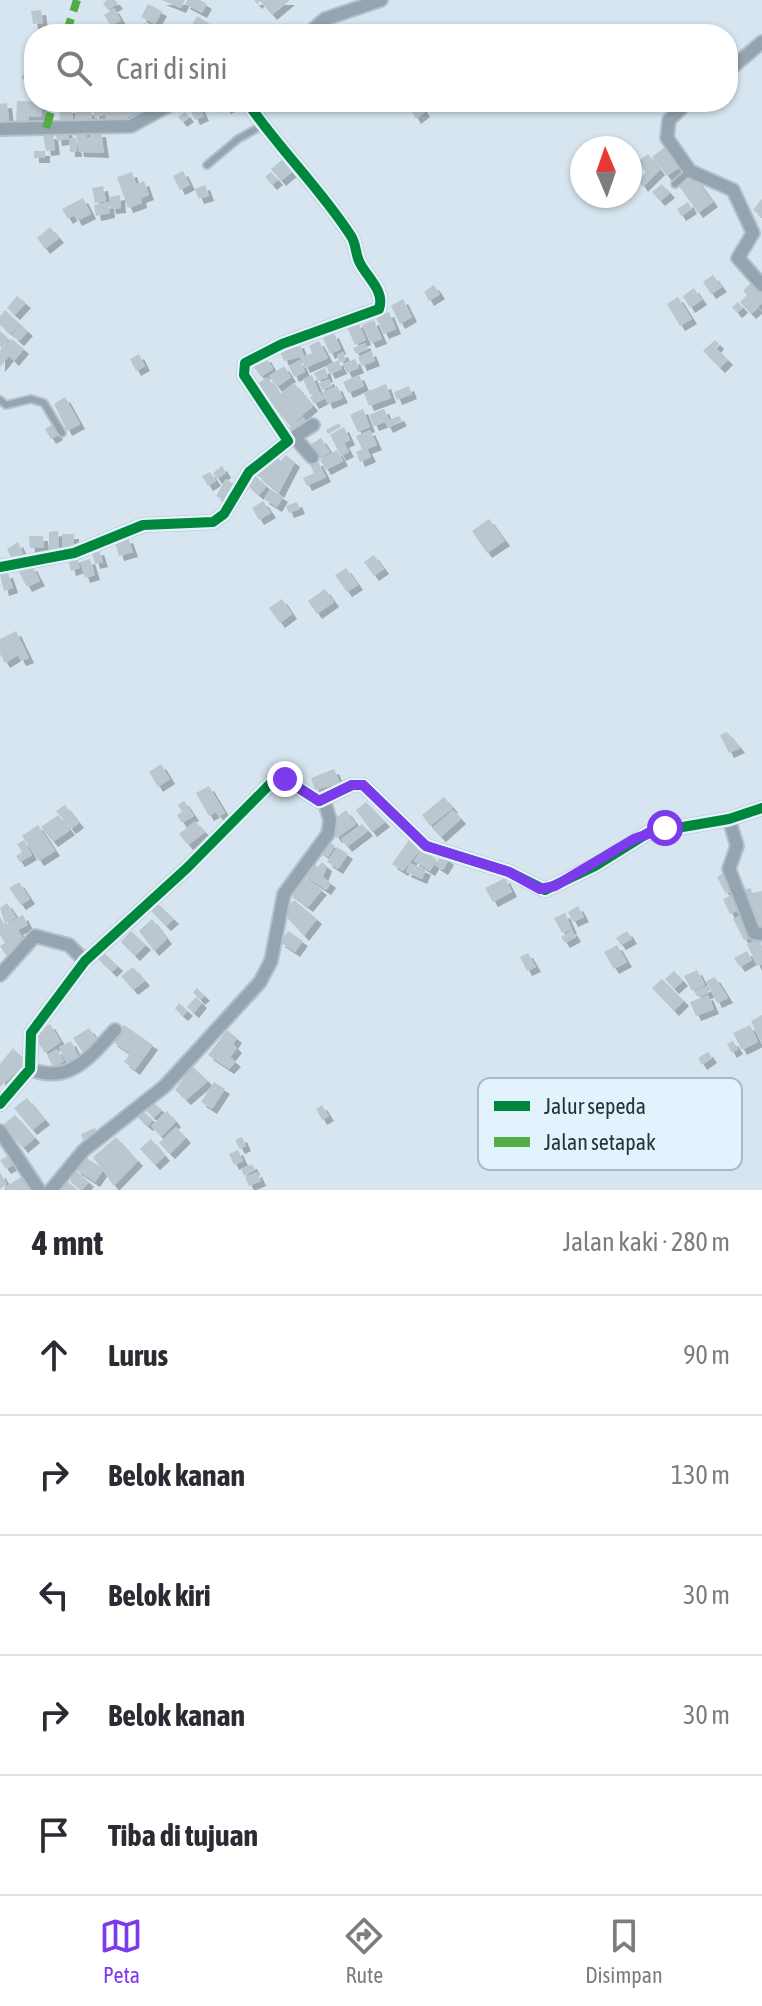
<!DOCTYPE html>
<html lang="id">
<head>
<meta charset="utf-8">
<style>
  :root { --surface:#fff; --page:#f2f2f3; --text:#2b2b33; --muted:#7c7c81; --line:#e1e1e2; --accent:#7c3aed }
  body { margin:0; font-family:"Asap Condensed",sans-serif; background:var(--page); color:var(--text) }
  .compass { position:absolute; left:570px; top:136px; width:72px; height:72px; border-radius:50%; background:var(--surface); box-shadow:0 2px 6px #0004; rotate:358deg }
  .stop { position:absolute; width:24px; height:24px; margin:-18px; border:6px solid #7c3aed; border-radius:50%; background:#fff }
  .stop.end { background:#7c3aed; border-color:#fff; box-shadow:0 2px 8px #0008 }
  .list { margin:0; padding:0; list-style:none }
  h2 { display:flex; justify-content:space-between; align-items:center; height:104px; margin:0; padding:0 32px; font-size:34px }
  h2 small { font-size:26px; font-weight:400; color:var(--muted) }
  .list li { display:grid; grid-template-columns:52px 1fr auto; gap:24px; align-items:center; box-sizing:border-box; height:120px; padding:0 32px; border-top:2px solid var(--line) }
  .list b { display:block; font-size:30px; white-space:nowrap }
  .list em { font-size:26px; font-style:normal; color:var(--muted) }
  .icon { flex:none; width:44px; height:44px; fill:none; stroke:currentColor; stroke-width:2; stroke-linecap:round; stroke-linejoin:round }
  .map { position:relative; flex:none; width:762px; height:1190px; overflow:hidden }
  .search { position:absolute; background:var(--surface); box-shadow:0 2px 6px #0004; left:24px; right:24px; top:24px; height:88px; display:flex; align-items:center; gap:20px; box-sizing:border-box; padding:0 28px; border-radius:32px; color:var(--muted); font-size:30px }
  .sheet { height:704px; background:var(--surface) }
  nav { display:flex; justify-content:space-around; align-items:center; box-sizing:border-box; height:112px; border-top:2px solid var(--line); background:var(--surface); font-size:22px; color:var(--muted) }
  nav a { display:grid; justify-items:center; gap:4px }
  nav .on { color:var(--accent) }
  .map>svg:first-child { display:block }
</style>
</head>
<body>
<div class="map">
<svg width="762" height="1190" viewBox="0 0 762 1190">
  <defs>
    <filter id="shadow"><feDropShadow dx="5" dy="5" stdDeviation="0" flood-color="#0004"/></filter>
  </defs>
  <rect width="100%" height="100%" fill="#d6e5f0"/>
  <path fill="#bbc7cf" filter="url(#shadow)" d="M107,0H115L118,4L108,10L103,3Z
    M161,0H185L181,8Z
    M187,0H200L207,4L202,13L185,4Z
    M254,0H290L272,15L260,1L257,4Z
    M148,4L162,11L155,24L141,17Z
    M114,8L121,20L111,26L104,15Z
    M41,10L43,23L33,24L31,11Z
    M197,16L210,24L205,32L192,25Z
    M145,23L148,28L135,34L133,30Z
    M34,57V86L21,78Z
    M17,101L42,102L41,117L29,116V123L16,122Z
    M114,102L117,112L116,102L162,105L108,124L105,114L95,118L93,109Z
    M222,102H239L226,109Z
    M7,103L9,120L0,121V104Z
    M198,103L204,116L195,120L189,107Z
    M420,104L425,112L416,119L411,110Z
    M59,108H72L73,120H60Z
    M75,110H92V120H75Z
    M185,112L189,117L182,122L178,117Z
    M85,128L87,138L91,137L90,133L101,132L104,153L79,152L75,130Z
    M67,129L69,139L57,141L55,131Z
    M53,134L55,150L46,151L43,135Z
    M69,138H76L77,152H70Z
    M666,146L681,166L667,176L652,157Z
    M34,151H45V158H34Z
    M648,154L660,170L643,187L638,179L646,173L638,161Z
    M283,159L293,171L281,181L271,169Z
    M183,171L190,185L180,190L173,176Z
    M132,172L136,184L144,181L149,195L141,198L142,203L128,208L117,177Z
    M271,172L278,180L272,185L265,177Z
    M694,176L713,202L698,213L679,186Z
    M662,184L670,193L660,201L652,192Z
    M205,185L209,196L199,199L195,189Z
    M103,186L106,201L95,203L92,188Z
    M120,195L121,208L111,209L109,197Z
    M83,198L91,214L77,221L74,215L68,219L62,209Z
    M762,199V217L753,210Z
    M109,202L110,213L96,216L94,205Z
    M688,202L692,209L681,216L677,209Z
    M50,227L59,238L45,249L37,238Z
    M713,275L722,287L711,294L703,282Z
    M752,282L762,292V303L758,307L749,298L758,308L751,314L740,302L747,295L743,291Z
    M434,285L440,294L429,301L424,292Z
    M694,288L702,300L690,308L683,296Z
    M17,296L26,303L15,315L7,308Z
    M678,297L692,319L680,326L667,304Z
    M403,299L412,317L400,324L391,306Z
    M738,302L743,308L737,313L732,307Z
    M5,310L20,324L11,334L0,325V316Z
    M389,312L396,329L384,334L376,318Z
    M374,320L382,339L371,343L362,325Z
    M358,322L366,340L355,345L347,327Z
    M21,325L28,331L19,341L12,335Z
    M0,331L9,339L2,348L0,346Z
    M334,333L341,349L330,354L323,338Z
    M12,339L24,349L14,361L9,356L0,367V350Z
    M715,340L719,344L716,348L728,360L720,368L703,351Z
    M319,341L328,358L305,368L300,357L284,361L279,349L299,343L304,356L312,353L309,346Z
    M365,343L368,349L356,354L353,348Z
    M371,351L375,361L362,366L358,357Z
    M343,352L346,360L339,363L342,369L330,374L326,366L339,360L337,355Z
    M139,354L145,366L136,371L130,359Z
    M266,357L273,369L261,377L253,365Z
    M355,359L359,368L347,373L343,364Z
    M300,360L305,372L294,377L289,366Z
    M284,366L291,377L277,387L269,376Z
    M325,368L328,377L318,381L314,373Z
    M312,375L319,392L310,395L303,379Z
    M359,375L364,386L348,393L343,382Z
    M267,377L280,394L294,383L313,406L290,426L256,385Z
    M329,379L332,386L322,390L319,383Z
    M386,384L391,398L369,406L364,393Z
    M337,386L343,398L328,404L322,392Z
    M409,386L412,394L397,400L394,392Z
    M320,392L324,399L314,404L310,397Z
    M65,397L80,424L67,431L54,404Z
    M363,409L370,427L358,432L350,415Z
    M384,409L389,420L399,416L402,421L388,428L385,422L374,426L369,415Z
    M303,417L309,425L293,437L287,429Z
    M339,423L341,427L328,434L326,430Z
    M52,425L58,435L51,439L45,429Z
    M344,427L350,440L344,443L349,452L341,456L330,435Z
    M370,430L377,445L367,449L371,457L360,462L356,452L362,449L356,436Z
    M321,438L330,452L320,459L311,444Z
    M337,450L343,461L326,470L320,460Z
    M274,455L281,461L286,455L295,462L279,493L257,475Z
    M318,461L326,477L307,486L303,478L314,473L309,463Z
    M222,466L226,473L217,479L213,473Z
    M210,472L216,481L208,486L202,476Z
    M254,475L267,486L259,495L246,484Z
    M226,479L237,486L223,500L216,496Z
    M270,489L283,497L277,507L264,499Z
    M263,501L271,513L259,520L252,508Z
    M297,502L300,509L289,513L286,506Z
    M489,519L505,541L487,553L472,531Z
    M58,531L59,549H49V532Z
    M62,534H74V548L63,549Z
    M29,536H43L44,548H30Z
    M128,538L133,552L119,556L115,542Z
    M18,542L23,553L12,559L7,549Z
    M99,550L103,562L95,564L92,552Z
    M374,555L384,569L374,576L364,562Z
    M77,557L80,568L71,571L68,560Z
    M90,559L95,575L85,578L80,562Z
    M32,566L40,581L27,587L19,572Z
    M346,568L358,585L347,592L335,575Z
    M8,573L13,588L4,591L0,575Z
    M325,589L334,602L317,614L308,601Z
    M282,599L292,614L280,623L269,608Z
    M16,631L29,658L21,661L18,655L5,663L0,654V639Z
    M727,732L740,748L729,753L720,735Z
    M161,764L170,779L158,787L149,772Z
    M334,769L340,783L315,790L311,778Z
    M209,786L225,813L219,817L216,812L209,816L196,793Z
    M444,797L453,808L430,826L422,815Z
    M184,801L194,816L182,823L177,815L182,812L178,805Z
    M366,802L385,822L372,832L356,810Z
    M65,805L79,823L71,829L56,811Z
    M346,810L356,824L337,838L332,831L337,828L332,821Z
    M453,810L461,819L441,837L432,828Z
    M58,815L70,830L53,842L41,827Z
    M195,821L205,832L188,845L179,834Z
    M362,824L368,831L347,847L341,839Z
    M38,825L55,851L39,861L22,836Z
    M325,839L335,846L328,857L318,850Z
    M24,840L32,855L20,862L16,856L22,852L17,844Z
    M409,840L421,849L403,871L392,864Z
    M337,847L348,854L338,869L327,862Z
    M421,850L437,860L430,871L414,861Z
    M442,855L449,860L443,870L435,865Z
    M311,862L318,867L322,862L327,866L323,877L331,883L326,890L302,874Z
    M410,863L426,870L422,879L406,872Z
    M727,871L736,888L726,894L717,877Z
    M302,875L322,890L308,907L288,892Z
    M505,878L512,892L493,902L485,888Z
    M19,882L30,899L21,905L9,888Z
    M751,888L752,893L762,891V925L754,927L743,890Z
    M733,894L741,909L730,914L723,899Z
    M294,900L317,919L304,936L283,913Z
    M156,902L174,919L166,926L149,909Z
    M7,903L16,917L5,924L0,908Z
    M578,906L584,917L573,922L568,912Z
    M565,913L572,929L562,933L554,918Z
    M743,914L753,936L744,940L733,919Z
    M23,915L28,925L18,930L26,943L7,957L0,946L5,943L0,935V917L5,925Z
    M152,919L167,939L154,951L139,931Z
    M572,930L576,937L565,943L561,937Z
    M131,931L146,945L135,956L121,942Z
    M288,931L303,941L295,952L280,942Z
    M627,931L632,939L621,945L616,938Z
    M761,939L762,964L757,966L747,944Z
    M617,945L627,962L614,969L604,952Z
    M747,951L752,960L740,967L734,958Z
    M104,953L118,966L112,972L98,959Z
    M528,953L536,967L527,971L520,957Z
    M133,967L145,981L133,990L121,976Z
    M697,970L705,985L692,991L684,976Z
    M674,971L683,981L674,989L665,979Z
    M715,977L728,998L717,1003L706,981Z
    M662,979L684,1001L674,1011L652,988Z
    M707,986L709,993L698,997L695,991Z
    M197,988L205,996L200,1000L193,992Z
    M708,995L714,1009L696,1016L690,1002Z
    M196,997L202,1003L194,1013L187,1007Z
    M179,1003L188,1011L183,1016L175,1009Z
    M762,1015V1044L751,1021Z
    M50,1024L61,1042L45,1053L33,1035Z
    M124,1025L153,1045L135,1070L124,1062L130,1054L112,1041Z
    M750,1025L758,1042L742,1050L733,1033Z
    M89,1028L99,1043L83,1053L73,1038Z
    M227,1030L237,1038L233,1044L237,1048L230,1057L236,1062L229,1069L208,1055Z
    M71,1041L78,1056L66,1062L59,1047Z
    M733,1041L738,1049L732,1053L727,1044Z
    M13,1048L26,1063L0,1087V1064Z
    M57,1049L64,1061L53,1067L47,1055Z
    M708,1052L712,1058L702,1065L698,1058Z
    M192,1066L208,1081L186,1100L175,1090Z
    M214,1082L225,1089L212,1109L201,1102Z
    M27,1098L45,1120L32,1130L14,1108Z
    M153,1102L162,1110L154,1118L145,1110Z
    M322,1105L329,1116L322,1120L316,1109Z
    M143,1111L153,1120L148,1126L137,1117Z
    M167,1111L176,1122L161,1137L151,1126Z
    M15,1115L35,1138L23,1148L3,1125Z
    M176,1127L186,1138L170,1154L159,1143Z
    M95,1128L97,1134L83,1140L81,1134Z
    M116,1137L138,1161L114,1186L93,1157Z
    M242,1137L246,1146L240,1149L235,1140Z
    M151,1139L165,1156L155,1165L140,1149Z
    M238,1150L243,1161L234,1165L229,1154Z
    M8,1156L13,1165L6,1169L0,1160Z
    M83,1156L104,1169L95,1182L75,1169Z
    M252,1164L255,1170L244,1176L241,1169Z
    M73,1168L89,1182L82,1190L66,1177Z
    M0,1172L7,1184L0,1189Z
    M257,1172L261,1181L249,1186L245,1177Z
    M25,1175L33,1189L7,1190L5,1187Z
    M64,1179L78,1190H55Z"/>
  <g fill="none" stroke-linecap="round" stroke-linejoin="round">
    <g stroke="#b6c0c9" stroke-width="10">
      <path id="lane" d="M207,165L238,139L263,125
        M675,184L690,171
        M0,400L6,405L31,399L44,403L62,433"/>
    </g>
    <g stroke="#b6c0c9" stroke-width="16">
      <path id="street" d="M308,34L325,19L381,0
        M728,71L762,42
        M688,102L669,120L667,138L690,171L733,190L753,233L738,258L762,285
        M0,129L131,126L175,102
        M296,439L312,457
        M288,441L313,425
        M0,567L74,553L143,525L213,522L224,514L249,472L288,441L244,375L245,363L282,344L379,309C385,292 369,279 361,265C355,256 357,245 351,236C320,188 279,149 247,102
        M729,819L737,846L729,869L754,933L762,934
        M0,975L35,936L69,945L85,961
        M30,1069C69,1085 90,1057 115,1030
        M0,1104L30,1069L31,1033L85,961L187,868L275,779H285L319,801L352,785H363L426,846L509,872L545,890L595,866L648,833L729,819L762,808
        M0,1131L39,1190
        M51,1190L84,1150L165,1086L260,982L271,961L284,894L328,834L330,820L324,800"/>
    </g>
    <use href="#lane" stroke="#94a5b1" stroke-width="6"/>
    <use href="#street" stroke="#94a5b1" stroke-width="12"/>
    <path stroke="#53ac46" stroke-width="8" stroke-dasharray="16 8" stroke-linecap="butt" d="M66,34L77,0
      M46,128L54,102"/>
    <g stroke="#e2f3fe" stroke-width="15">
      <path id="cycleway" d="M0,567L74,553L143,525L213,522L224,514L249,472L288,441L244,375L245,363L282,344L379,309C385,292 369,279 361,265C355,256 357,245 351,236C320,188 279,149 247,102
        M0,1104L30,1069L31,1033L85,961L187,868L275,779H285L319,801L352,785H363L426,846L509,872L545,890L595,866L648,833L729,819L762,808"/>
    </g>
    <use href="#cycleway" stroke="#00873e" stroke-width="10"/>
  </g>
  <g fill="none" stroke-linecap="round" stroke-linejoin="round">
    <path stroke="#7c3aed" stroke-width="10" d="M285,779L319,801L352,785H363L426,846L509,872L540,889L555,886L634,839L665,828"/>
  </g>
  <rect x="478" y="1078" width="264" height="92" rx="12" fill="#e2f3fe" stroke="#aab9c3" stroke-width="2"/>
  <rect x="494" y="1101" width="36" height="10" fill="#00873e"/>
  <rect x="494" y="1137" width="36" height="10" fill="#53ac46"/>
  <g font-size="22" fill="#28323a">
    <text x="544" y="1114">Jalur sepeda</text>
    <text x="544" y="1150">Jalan setapak</text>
  </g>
</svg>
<svg class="compass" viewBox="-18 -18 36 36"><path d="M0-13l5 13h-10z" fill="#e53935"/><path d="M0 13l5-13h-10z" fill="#7c7c81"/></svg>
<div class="stop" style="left:665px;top:828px"></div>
<div class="stop end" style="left:285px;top:779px"></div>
<div class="search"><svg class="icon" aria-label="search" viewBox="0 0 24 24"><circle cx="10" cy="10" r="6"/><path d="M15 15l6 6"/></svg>Cari di sini</div>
</div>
<section class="sheet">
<h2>4 mnt<small>Jalan kaki · 280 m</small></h2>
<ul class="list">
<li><svg class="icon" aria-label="ahead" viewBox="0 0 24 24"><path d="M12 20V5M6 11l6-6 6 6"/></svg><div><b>Lurus</b></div><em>90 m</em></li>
<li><svg class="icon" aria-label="right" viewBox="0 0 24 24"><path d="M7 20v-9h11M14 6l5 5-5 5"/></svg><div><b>Belok kanan</b></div><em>130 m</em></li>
<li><svg class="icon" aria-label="left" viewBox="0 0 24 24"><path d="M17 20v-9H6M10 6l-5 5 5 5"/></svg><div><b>Belok kiri</b></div><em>30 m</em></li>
<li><svg class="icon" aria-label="right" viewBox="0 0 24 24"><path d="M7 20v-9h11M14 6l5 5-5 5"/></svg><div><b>Belok kanan</b></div><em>30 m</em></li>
<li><svg class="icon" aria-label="arrive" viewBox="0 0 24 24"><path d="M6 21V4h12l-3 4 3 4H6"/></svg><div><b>Tiba di tujuan</b></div></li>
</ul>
</section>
<nav>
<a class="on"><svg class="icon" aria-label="map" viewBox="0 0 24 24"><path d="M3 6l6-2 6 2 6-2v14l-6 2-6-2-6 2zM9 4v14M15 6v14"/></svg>Peta</a>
<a><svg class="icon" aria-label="directions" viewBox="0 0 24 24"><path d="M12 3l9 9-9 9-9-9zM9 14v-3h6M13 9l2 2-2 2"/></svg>Rute</a>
<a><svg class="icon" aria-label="saved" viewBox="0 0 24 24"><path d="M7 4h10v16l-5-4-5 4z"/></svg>Disimpan</a>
</nav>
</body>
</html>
